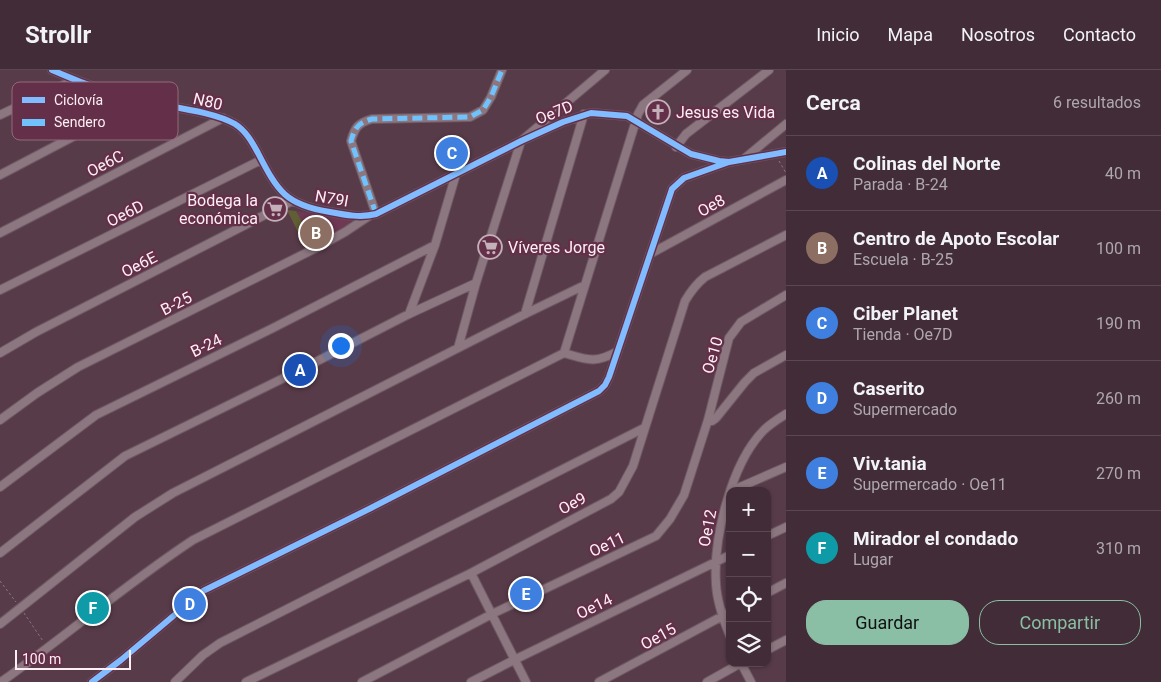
<!DOCTYPE html>
<html lang="es">
<head>
<meta charset="utf-8">
<style>
  :root { --surface:#422c37; --page:#49343f; --text:#f1f3f6; --muted:#aea7ad; --line:#5a4852; --accent:#8abfa5 }
  body { margin:0; font-family:Roboto,sans-serif; background:var(--page); color:var(--text) }
  .controls { position:absolute; right:15px; bottom:15px; display:grid; overflow:hidden; border-radius:10px; box-shadow:0 1px 4px #0004 }
  .controls button { width:45px; height:45px; display:grid; place-items:center; padding:0; border:0; border-bottom:1px solid var(--line); background:var(--surface); color:var(--text); font:25px sans-serif }
  .scale { position:absolute; left:15px; bottom:12px; width:116px; box-sizing:border-box; padding-left:5px; border:2px solid #fdeff4; border-top:0; font-size:14px; line-height:18px; white-space:nowrap; color:#fdeff4; -webkit-text-stroke:4px #642f49; paint-order:stroke }
  .you { position:absolute; left:340px; top:275px; width:18px; height:18px; margin:-12px; border:4px solid #fff; border-radius:50%; background:#1a73e8; box-shadow:0 0 0 8px #1a73e833 }
  .badge { display:grid; place-items:center; width:32px; height:32px; border-radius:50%; background:var(--accent); color:#fff; font-size:16px; font-weight:700 }
  .pin { position:absolute; translate:-50% -50%; border:2px solid #fff; box-shadow:0 1px 5px #0006 }
  .list { margin:0; padding:0; list-style:none }
  h2 { display:flex; justify-content:space-between; align-items:center; height:65px; margin:0; padding:0 20px; font-size:21px }
  h2 small { font-size:16px; font-weight:400; color:var(--muted) }
  .list li { display:grid; grid-template-columns:32px 1fr auto; gap:15px; align-items:center; box-sizing:border-box; height:75px; padding:0 20px; border-top:1px solid var(--line) }
  .list b { display:block; font-size:19px; white-space:nowrap }
  .list p { margin:0; font-size:16px; white-space:nowrap; color:var(--muted) }
  .list em { font-size:16px; font-style:normal; color:var(--muted) }
  .actions { display:flex; gap:10px; padding:15px 20px }
  .actions a { flex:1; padding:11px 0; border:1px solid var(--accent); border-radius:20px; text-align:center; font-size:18px; color:var(--accent) }
  .actions .main { background:var(--accent); color:#111 }
  .icon { flex:none; width:28px; height:28px; fill:none; stroke:currentColor; stroke-width:2; stroke-linecap:round; stroke-linejoin:round }
  .map { position:relative; flex:none; width:786px; height:612px; overflow:hidden }
  header { display:flex; align-items:center; gap:30px; box-sizing:border-box; height:70px; padding:0 25px; background:var(--surface); border-bottom:1px solid var(--line) }
  header strong { font-size:24px }
  nav { display:flex; gap:28px; margin-inline-start:auto; font-size:18px }
  main { display:flex }
  aside { flex:1; background:var(--surface) }
  .map>svg:first-child { display:block }
</style>
</head>
<body>
<header>
<strong>Strollr</strong>
<nav><a>Inicio</a><a>Mapa</a><a>Nosotros</a><a>Contacto</a></nav>
</header>
<main>
<div class="map">
<svg width="786" height="612" viewBox="0 0 786 612">
  <rect width="100%" height="100%" fill="#583b49"/>
  <path fill="#6f3853" d="M287,140L350,148L351,153L306,178Z"/>
  <path fill="#5f5e34" d="M287,140L296,141L314,173L306,178Z"/>
  <g fill="none" stroke-linecap="round" stroke-linejoin="round">
    <g stroke="#6e5963" stroke-width="10">
      <path id="street" d="M52,0C81,13 111,24 142,31C168,37 213,41 235,54C246,61 252,72 258,83C278,122 286,135 330,142C345,145 361,148 376,144L521,71L563,52L591,43L627,46L691,84L719,91L729,92L786,82
        M0,45L74,10
        M676,77L686,64L769,0
        M745,88L786,54
        M0,105L141,31
        M376,144L351,71C355,57 358,53 372,49L470,47L483,40L491,27L502,0
        M0,163L223,48
        M650,184L786,110
        M0,220L261,90
        M409,244L435,175L456,104
        M525,244L584,44
        M458,278L476,213L521,71L605,0
        M0,283L36,262L292,131
        M564,283L638,44L643,35L687,0
        M0,350L37,323L78,297L314,179L345,162L369,146
        M708,350L712,351L716,348L745,312L754,303L786,285
        M0,417L96,345L273,258L435,175
        M731,421L786,397
        M767,466L786,457
        M0,483L125,386L300,300L409,244L476,213
        M471,503L526,612
        M767,523L786,513
        M0,554L135,447L173,423L525,244L585,215
        M730,566C723,549 717,532 716,514C713,469 731,393 764,360C770,354 778,349 786,344
        M767,580L786,570
        M741,593L751,612
        M1,612C66,566 126,514 193,470L564,283C588,290 595,294 618,281
        M92,612L121,590L203,521L371,438L599,321L605,315L609,307L672,119L684,108L729,92
        M175,612L203,585L220,573L644,358
        M246,612L471,503L611,429L619,422L633,396L685,231C691,221 696,214 705,207L786,165
        M362,612L492,544L656,466L670,449L684,425L708,350L729,268L741,252L786,225
        M471,612L514,590L730,485
        M599,612L730,542
        M707,612L741,593"/>
    </g>
    <path stroke="#88757e" stroke-width="1" stroke-dasharray="2.5 2.5" stroke-linecap="butt" d="M779,91L786,103
      M0,511L16,532
      M24,543L43,571"/>
    <use href="#street" stroke="#8c7680" stroke-width="8"/>
    <path stroke="#70c2fc" stroke-width="5" stroke-dasharray="10 5" stroke-linecap="butt" d="M376,144L351,71C355,57 358,53 372,49L470,47L483,40L491,27L502,0"/>
    <g stroke="#642f49" stroke-width="9">
      <path id="cycleway" d="M52,0C81,13 111,24 142,31C168,37 213,41 235,54C246,61 252,72 258,83C278,122 286,135 330,142C345,145 361,148 376,144L521,71L563,52L591,43L627,46L691,84L719,91L729,92L786,82
        M92,612L121,590L203,521L371,438L599,321L605,315L609,307L672,119L684,108L729,92"/>
    </g>
    <use href="#cycleway" stroke="#80bcff" stroke-width="6"/>
  </g>
  <defs>
    <g id="church-ring" transform="scale(1.25)"><circle r="9.5" fill="#642f49" stroke="#c3b0b8" stroke-width="1.5"/><path d="M-1.2-6h2.4v3.5h3.3v2.4h-3.3V6h-2.4V-.1h-3.3v-2.4h3.3Z" fill="#c3b0b8"/></g>
    <g id="supermarket-ring" transform="scale(1.25)"><circle r="9.5" fill="#642f49" stroke="#c3b0b8" stroke-width="1.5"/><path d="M-6-5.5h2.5l.6 2H6L4.5 2H-2.5L-4.4-4H-6ZM-1.5 3.2a1.3 1.3 0 1 0 .1 0ZM3 3.2a1.3 1.3 0 1 0 .1 0Z" fill="#c3b0b8"/></g>
  </defs>
  <g fill-rule="evenodd">
    <use href="#church-ring" x="658" y="42"/>
    <use href="#supermarket-ring" x="275" y="139"/>
    <use href="#supermarket-ring" x="490" y="177"/>
  </g>
  <g text-anchor="middle" stroke-width="4.5" stroke-linejoin="round" paint-order="stroke">
    <g font-size="16" fill="#fdeff4" stroke="#642f49">
      <text transform="translate(208 31) rotate(13)" y="6">N80</text>
      <text transform="translate(554 42) rotate(-22)" y="6">Oe7D</text>
      <text transform="translate(105 93) rotate(-27)" y="6">Oe6C</text>
      <text transform="translate(332 128) rotate(10)" y="6">N79I</text>
      <text transform="translate(711 135) rotate(-29)" y="6">Oe8</text>
      <text transform="translate(125 143) rotate(-27)" y="6">Oe6D</text>
      <text transform="translate(139 194) rotate(-27)" y="6">Oe6E</text>
      <text transform="translate(176 233) rotate(-27)" y="6">B-25</text>
      <text transform="translate(206 275) rotate(-26)" y="6">B-24</text>
      <text transform="translate(712 285) rotate(-74)" y="6">Oe10</text>
      <text transform="translate(572 433) rotate(-28)" y="6">Oe9</text>
      <text transform="translate(707 458) rotate(-79)" y="6">Oe12</text>
      <text transform="translate(607 474) rotate(-25)" y="6">Oe11</text>
      <text transform="translate(594 536) rotate(-26)" y="6">Oe14</text>
      <text transform="translate(658 566) rotate(-29)" y="6">Oe15</text>
    </g>
    <g font-size="16" fill="#fdeff4" stroke="#642f49" text-anchor="start">
      <text x="676" y="48">Jesus es Vida</text>
      <text x="258" y="136" text-anchor="end">Bodega la<tspan x="258" dy="18">económica</tspan></text>
      <text x="508" y="183">Víveres Jorge</text>
    </g>
  </g>
  <rect x="12" y="12" width="166" height="58" rx="8" fill="#642f49" stroke="#92697c" stroke-width="1"/>
  <rect x="22" y="27" width="23" height="6" fill="#80bcff"/>
  <rect x="22" y="49" width="23" height="7" fill="#70c2fc"/>
  <g font-size="14" fill="#fdeff4">
    <text x="54" y="35">Ciclovía</text>
    <text x="54" y="57">Sendero</text>
  </g>
</svg>
<div class="controls">
<button>+</button>
<button>−</button>
<button><svg class="icon" aria-label="locate" viewBox="0 0 24 24"><circle cx="12" cy="12" r="6"/><path d="M12 2v4M12 18v4M2 12h4M18 12h4"/></svg></button>
<button><svg class="icon" aria-label="layers" viewBox="0 0 24 24"><path d="M12 4l9 5-9 5-9-5zM3 14l9 5 9-5"/></svg></button>
</div>
<div class="scale">100 m</div>
<div class="you"></div>
<div class="pin badge" style="left:300px;top:300px;background:#1a4fb4">A</div>
<div class="pin badge" style="left:316px;top:163px;background:#8d6e63">B</div>
<div class="pin badge" style="left:452px;top:83px;background:#3f7fe0">C</div>
<div class="pin badge" style="left:190px;top:534px;background:#3f7fe0">D</div>
<div class="pin badge" style="left:526px;top:524px;background:#3f7fe0">E</div>
<div class="pin badge" style="left:93px;top:538px;background:#0f9aa8">F</div>
</div>
<aside>
<h2>Cerca<small>6 resultados</small></h2>
<ul class="list">
<li><span class="badge" style="background:#1a4fb4">A</span><div><b>Colinas del Norte</b><p>Parada · B-24</p></div><em>40 m</em></li>
<li><span class="badge" style="background:#8d6e63">B</span><div><b>Centro de Apoto Escolar</b><p>Escuela · B-25</p></div><em>100 m</em></li>
<li><span class="badge" style="background:#3f7fe0">C</span><div><b>Ciber Planet</b><p>Tienda · Oe7D</p></div><em>190 m</em></li>
<li><span class="badge" style="background:#3f7fe0">D</span><div><b>Caserito</b><p>Supermercado</p></div><em>260 m</em></li>
<li><span class="badge" style="background:#3f7fe0">E</span><div><b>Viv.tania</b><p>Supermercado · Oe11</p></div><em>270 m</em></li>
<li><span class="badge" style="background:#0f9aa8">F</span><div><b>Mirador el condado</b><p>Lugar</p></div><em>310 m</em></li>
</ul>
<div class="actions"><a class="main">Guardar</a><a>Compartir</a></div>
</aside>
</main>
</body>
</html>
